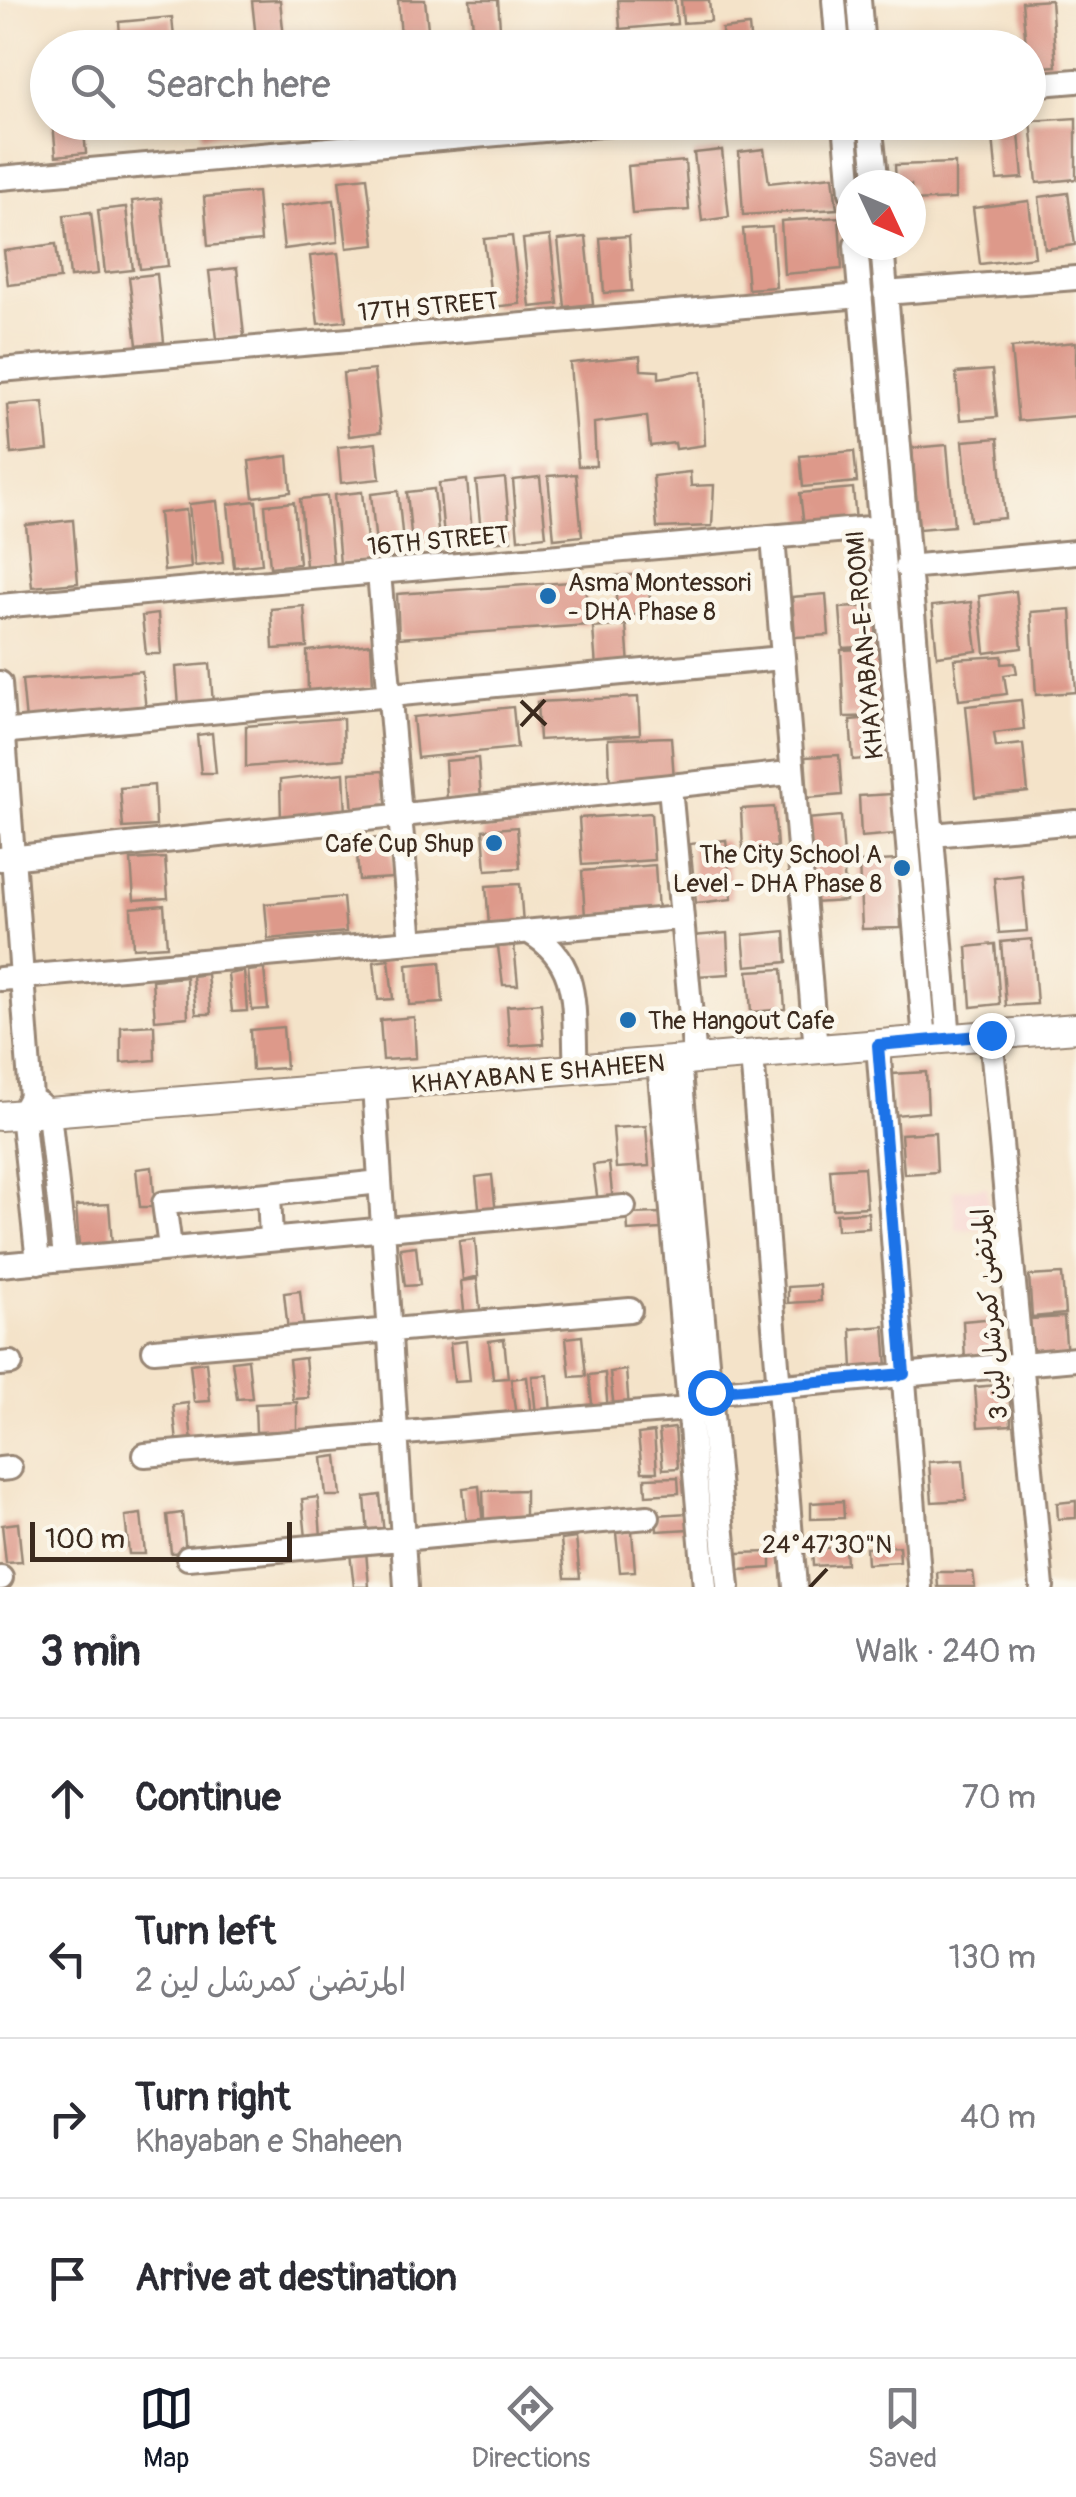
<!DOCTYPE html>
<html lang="en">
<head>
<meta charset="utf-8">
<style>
  :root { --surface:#fff; --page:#f7f7f7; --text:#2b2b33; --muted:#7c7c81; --line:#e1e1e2; --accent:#111827 }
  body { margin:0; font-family:Pangolin,"Playpen Sans Arabic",sans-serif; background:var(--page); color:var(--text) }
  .compass { position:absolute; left:836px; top:170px; width:90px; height:90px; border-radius:50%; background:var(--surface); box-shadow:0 5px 15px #0003; rotate:134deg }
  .scale { position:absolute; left:30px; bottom:25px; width:262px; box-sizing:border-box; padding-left:10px; border:5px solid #3b2a1e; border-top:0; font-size:28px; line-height:35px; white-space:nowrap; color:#3b2a1e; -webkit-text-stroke:8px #fbf7ec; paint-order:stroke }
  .stop { position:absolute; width:30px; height:30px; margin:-22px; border:8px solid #1a73e8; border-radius:50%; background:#fff }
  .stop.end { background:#1a73e8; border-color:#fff; box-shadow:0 2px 10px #0008 }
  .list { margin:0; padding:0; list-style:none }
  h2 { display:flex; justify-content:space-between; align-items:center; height:130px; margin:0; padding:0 40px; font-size:42px }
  h2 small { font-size:32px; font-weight:400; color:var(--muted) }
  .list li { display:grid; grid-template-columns:65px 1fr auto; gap:30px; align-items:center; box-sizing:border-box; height:160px; padding:0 40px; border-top:2px solid var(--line) }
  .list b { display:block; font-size:38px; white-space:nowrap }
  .list p { margin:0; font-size:32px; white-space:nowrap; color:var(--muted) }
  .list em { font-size:32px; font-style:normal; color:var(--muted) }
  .icon { flex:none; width:55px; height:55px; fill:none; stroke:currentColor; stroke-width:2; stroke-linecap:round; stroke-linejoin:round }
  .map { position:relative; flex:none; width:1076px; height:1587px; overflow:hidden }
  .search { position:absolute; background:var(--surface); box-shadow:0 5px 15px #0003; left:30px; right:30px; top:30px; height:110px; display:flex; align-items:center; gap:25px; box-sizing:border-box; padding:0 35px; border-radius:55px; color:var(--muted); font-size:38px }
  .sheet { height:770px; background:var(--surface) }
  nav { display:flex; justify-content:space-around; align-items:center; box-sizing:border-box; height:140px; border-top:2px solid var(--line); background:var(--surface); font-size:28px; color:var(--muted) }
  nav a { display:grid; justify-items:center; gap:5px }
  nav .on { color:var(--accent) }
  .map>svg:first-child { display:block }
</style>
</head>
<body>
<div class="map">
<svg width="1076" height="1587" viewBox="0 0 1076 1587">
  <rect width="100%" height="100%" fill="#fbf7ec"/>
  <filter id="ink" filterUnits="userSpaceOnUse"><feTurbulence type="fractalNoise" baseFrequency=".01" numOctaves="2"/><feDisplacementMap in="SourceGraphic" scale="20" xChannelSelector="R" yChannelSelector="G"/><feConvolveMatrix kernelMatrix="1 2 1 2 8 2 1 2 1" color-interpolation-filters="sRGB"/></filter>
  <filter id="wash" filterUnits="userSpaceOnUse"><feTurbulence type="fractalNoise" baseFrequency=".0048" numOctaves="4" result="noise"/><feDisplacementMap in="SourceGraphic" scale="40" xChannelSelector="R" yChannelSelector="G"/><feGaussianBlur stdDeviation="2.25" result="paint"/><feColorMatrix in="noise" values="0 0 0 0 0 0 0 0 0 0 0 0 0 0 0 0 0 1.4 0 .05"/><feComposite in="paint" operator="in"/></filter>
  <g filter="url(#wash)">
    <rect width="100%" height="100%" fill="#f4e3c9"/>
    <path fill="#f7d0cd" d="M987,1187L990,1228L956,1230L953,1190Z"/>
    <g id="blocks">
      <path fill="#dd998a" d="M280,0L285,48H257L252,1Z
        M398,0H425L430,48H402Z
        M470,0H498L501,42L475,45Z
        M618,0H675L677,24L620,29Z
        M681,0H709L711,21L683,23Z
        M1051,0L1056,66L1028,68L1022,2Z
        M172,17L175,48H121L119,22Z
        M749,26L751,48H723L722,29Z
        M1076,118V179L1037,183L1031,121Z
        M53,122H83L86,153L56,156Z
        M200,122H254L255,131L202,136Z
        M1018,123L1023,178L997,180L992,125Z
        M764,149L769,183L833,176L837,209L743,215L739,152Z
        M722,150L729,217L702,221L694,153Z
        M685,161L689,210L632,214L628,166Z
        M955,163V199L911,201V185H896L895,165Z
        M367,177L375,245L347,248L339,180Z
        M257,192L261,241L208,246L204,197Z
        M1068,193L1075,245L1045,249L1039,197Z
        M161,198L168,266L140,269L132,201Z
        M334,200L338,242L284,249L279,207Z
        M1029,201L1035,257L980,264L973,208Z
        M126,207L133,270L105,273L98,210Z
        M91,212L98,274L70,277L64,215Z
        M839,217L842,269L784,274L781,221Z
        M772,227L776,287L748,289L743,229Z
        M512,236L520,304L492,307L484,239Z
        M550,236L558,304L530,307L523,239Z
        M629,236L632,291L604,293L600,238Z
        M586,237L593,304L565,307L558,240Z
        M56,244L60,279L8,285L4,251Z
        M338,253L346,321L318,324L310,256Z
        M237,268L244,336L217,339L209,271Z
        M157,274L164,342L137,345L129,277Z
        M1076,342V416L1018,421L1011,348Z
        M640,356L641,370L659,371V378L702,371L705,445L676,449L675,443L650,446L647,416L594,423L596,466H578L570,363Z
        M374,370L381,432L349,436L343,373Z
        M992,370L997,417L960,420L956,373Z
        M43,402L48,450L11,454L7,405Z
        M998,438L1005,518L970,521L963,441Z
        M376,443L380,479L341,483L338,447Z
        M947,445L954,526L919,529L912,448Z
        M854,451L857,482L803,487L800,456Z
        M288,456L291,492L253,497L249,461Z
        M690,472L691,486L714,485L712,526L657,528L653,476Z
        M576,474L582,536L554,539L548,476Z
        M540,477L546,536L518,539L513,480Z
        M505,478L511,540L482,543L476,481Z
        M467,480L473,544L445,547L439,483Z
        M853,488L856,522L804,527L800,493Z
        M434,489L439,541L412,544L407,492Z
        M398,491L404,553L377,556L371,494Z
        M362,492L369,561L340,564L334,495Z
        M327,496L333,564L306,566L300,499Z
        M217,501L223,563L195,566L189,504Z
        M256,501L262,564L234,567L228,504Z
        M294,502L299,564L270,567L265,505Z
        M186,510L191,568L164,571L159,513Z
        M73,520L78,583L32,587L26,525Z
        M648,574L651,614L617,616L615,576Z
        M585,581L588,625L399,638L397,594Z
        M1016,591L1022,648L985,653L979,596Z
        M826,594L829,635L795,637L792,597Z
        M971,602L977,651L937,656L932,606Z
        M304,606L307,647L273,649L271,609Z
        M874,606L877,646L843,648L840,608Z
        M1071,609L1076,692L1036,695L1031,612Z
        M158,614L161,654H146L142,616Z
        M626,625L629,666L596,668L593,628Z
        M371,644L373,686L308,692L307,651Z
        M880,648L883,716L844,717L841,650Z
        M1002,656V664L1015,663L1017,673L1004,675L1007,694L959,700L954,659Z
        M210,664L213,704L179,707L176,667Z
        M142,671L146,711L26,721L22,680Z
        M638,697L640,734L539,740L537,702Z
        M1021,700L1024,729L994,733L996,747L1023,744L1028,792L975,797L966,706Z
        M513,707L517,748L417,758L413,717Z
        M883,717L886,757L853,760L850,720Z
        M343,718L344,759L246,767V726Z
        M212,733L216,773H201L197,735Z
        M671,737L674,779L610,785L608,739Z
        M839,755L842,795L808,798L805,757Z
        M478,758L481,799L447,801L445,761Z
        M384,771L387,811L353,813L350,773Z
        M344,773L346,815L281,821L280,780Z
        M154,785L156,826L123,828L120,788Z
        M892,794L895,834L861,837L859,796Z
        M774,807L777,847L743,850L741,809Z
        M651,813L654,860L582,865L579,818Z
        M841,816L844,857L810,859L807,819Z
        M517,827L520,868L486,870L483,830Z
        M390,837L393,878L359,880L356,840Z
        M726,840L732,899L696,903L690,844Z
        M165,858L168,898L134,900L131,860Z
        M898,860L901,928L862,929L859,862Z
        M843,861L846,901L812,903L809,863Z
        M655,865L658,912L585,917L582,871Z
        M1022,875L1027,931L999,933L994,878Z
        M520,884L523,924L489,926L486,886Z
        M343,897L346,932L268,939L265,904Z
        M164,905L167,946L133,948L131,908Z
        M785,931L787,962L746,966L743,935Z
        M727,933L729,974L696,976L693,936Z
        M1032,939L1037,1004L1006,1006L1001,942Z
        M995,944L1000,1004L971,1007L967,947Z
        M514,945L518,985H503L498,947Z
        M389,960L393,999L378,1000L374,962Z
        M440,962L443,1003L409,1005L407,965Z
        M264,969L268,1009L252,1010L248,971Z
        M782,969L785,1009L751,1012L748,971Z
        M244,971L247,1011L232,1012L228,974Z
        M207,974L211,1014H196L192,976Z
        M186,977L188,1017L155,1020L152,980Z
        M541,1003L544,1044L510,1046L507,1006Z
        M414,1017L416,1058L383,1060L380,1020Z
        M154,1025L155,1060L121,1063V1027Z
        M283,1027L286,1068L252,1070L250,1030Z
        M926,1072L928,1112L895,1115L892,1074Z
        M646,1126L649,1166L616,1168L613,1128Z
        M935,1132L937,1172L904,1174L901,1134Z
        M609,1163L613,1203H598L593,1165Z
        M152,1167L155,1207H140L136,1169Z
        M864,1167L867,1207L833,1209L830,1169Z
        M492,1175L496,1215L480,1216L476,1177Z
        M109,1204L112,1244L79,1247L76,1206Z
        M868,1212L869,1228L837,1230L836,1214Z
        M660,1213L661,1229L628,1231L627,1214Z
        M475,1239L478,1276L463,1280L459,1241Z
        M416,1246L420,1285L405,1286L400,1248Z
        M1062,1274L1065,1314L1032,1317L1029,1276Z
        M477,1279L481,1319L465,1320L461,1281Z
        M820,1285L821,1301L788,1303V1287Z
        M300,1291L304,1330L288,1331L284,1293Z
        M1064,1317L1067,1357L1033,1359L1030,1319Z
        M996,1318L999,1359L965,1361L963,1321Z
        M884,1326L887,1367L853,1369L851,1329Z
        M582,1336L586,1376L570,1377L566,1338Z
        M504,1339L508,1378L493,1379L489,1341Z
        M466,1341L470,1381L454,1382L450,1343Z
        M305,1358L309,1398L293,1399L289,1360Z
        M248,1359L252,1398L237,1399L232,1361Z
        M206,1362L210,1401L194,1402L190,1364Z
        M626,1370L629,1409L614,1410L610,1372Z
        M605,1373L608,1413H593L589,1375Z
        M548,1375L551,1414L536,1415L532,1376Z
        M527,1377L531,1417H516L511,1379Z
        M1009,1384L1011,1425L978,1427L975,1387Z
        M297,1402V1431L256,1432L255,1404Z
        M188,1403L192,1442L177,1443L173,1405Z
        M675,1428L678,1468L663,1469L659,1430Z
        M654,1432L657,1472H642L638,1434Z
        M337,1456L341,1496H326L322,1458Z
        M963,1460L966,1500L932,1502L929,1462Z
        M678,1477L679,1493L646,1495L645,1478Z
        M479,1486L483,1526L467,1527L463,1488Z
        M525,1490V1519L484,1520L483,1491Z
        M380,1495L384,1534L368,1535L365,1497Z
        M318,1497L321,1537L306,1538L302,1499Z
        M843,1501L844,1518L811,1519V1503Z
        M1076,1501V1518L1058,1519L1057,1503Z
        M182,1513L186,1552L171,1553L167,1515Z
        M688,1513L689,1529L657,1531L656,1515Z
        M141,1514L145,1554H129L125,1516Z
        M18,1523L22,1562L6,1563L2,1525Z
        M632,1531L635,1571L620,1572L616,1533Z
        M576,1538L580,1578H565L561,1540Z
        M899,1546L900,1562L867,1564L866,1548Z
        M845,1547L846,1564L813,1566L812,1549Z
        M366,1551L369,1587H354L350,1553Z
        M771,1552V1568L739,1570L738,1553Z
        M937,1572H973L975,1587H938Z"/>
    </g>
  </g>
  <g filter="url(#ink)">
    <use href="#blocks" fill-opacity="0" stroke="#988674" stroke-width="2.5"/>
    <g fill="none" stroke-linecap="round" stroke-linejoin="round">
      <g stroke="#988674" stroke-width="28">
        <path id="minor" d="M834,0L838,48
          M859,0L863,48
          M1028,85L1076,81
          M845,122L851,192
          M870,122L877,185
          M0,178L634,122
          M856,245L925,1041
          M882,245L949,1039
          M885,293L1076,278
          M0,370L861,296
          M773,538L816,1050
          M906,567L1076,552
          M0,606L881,527
          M0,683L31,1097L22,1114L38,1262
          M0,732L781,658
          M670,787L695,1060
          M933,835L1076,822
          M0,859L789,773
          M529,932C584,963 572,1014 576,1070
          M411,942L680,918
          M0,979L411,942L379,573
          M991,1035L1042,1587
          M878,1045L920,1587
          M752,1055L795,1587
          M679,1061L728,1587
          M659,1063L705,1587
          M374,1086L406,1587
          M38,1103L49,1113L65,1257
          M271,1238L269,1194L380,1182
          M170,1247L164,1203L269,1194
          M0,1265L624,1207
          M154,1350L630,1310
          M0,1364L11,1363
          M696,1394L1076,1359
          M145,1455L712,1407
          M0,1469L10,1468
          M188,1558L648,1517
          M0,1578H1"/>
      </g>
      <g stroke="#988674" stroke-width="32">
        <path id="major" d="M0,1116L1076,1028"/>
      </g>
      <use href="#minor" stroke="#fff" stroke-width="22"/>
      <use href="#major" stroke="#fff" stroke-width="28"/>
    </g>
  </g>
  <g fill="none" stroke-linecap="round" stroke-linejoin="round" filter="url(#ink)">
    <path stroke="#1a73e8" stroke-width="12" d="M710,1392L904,1374L878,1045L991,1035"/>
  </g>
  <path fill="none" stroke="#3b2a1e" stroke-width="4" d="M521,701L546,725M521,726L545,700M810,1587L827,1569"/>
  <g fill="#1f6fb2" stroke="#fbf7ec" stroke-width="4">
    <circle cx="548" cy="596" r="10"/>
    <circle cx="494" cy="843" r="10"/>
    <circle cx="902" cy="868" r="10"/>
    <circle cx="628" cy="1020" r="10"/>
  </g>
  <g text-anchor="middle" stroke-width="9" stroke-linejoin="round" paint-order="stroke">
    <g font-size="25" fill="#3b2a1e" stroke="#fbf7ec">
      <text transform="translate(428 306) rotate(-5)" y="9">17TH STREET</text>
      <text transform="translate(438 540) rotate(-5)" y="9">16TH STREET</text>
      <text transform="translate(864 645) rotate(-95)" y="9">KHAYABAN-E-ROOMI</text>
      <text transform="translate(538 1073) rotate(-5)" y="9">KHAYABAN E SHAHEEN</text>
      <text transform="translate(989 1314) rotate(-95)" y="9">المرتضیٰ کمرشل لین 3</text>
    </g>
    <g font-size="25" fill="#3b2a1e" stroke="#fbf7ec" text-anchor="start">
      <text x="568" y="591">Asma Montessori<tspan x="568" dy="29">- DHA Phase 8</tspan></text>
      <text x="474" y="852" text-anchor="end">Cafe Cup Shup</text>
      <text x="882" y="863" text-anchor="end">The City School A<tspan x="882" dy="29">Level - DHA Phase 8</tspan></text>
      <text x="648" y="1029">The Hangout Cafe</text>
    </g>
  </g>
  <g font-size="25" text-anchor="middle" fill="#3b2a1e" stroke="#fbf7ec" stroke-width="9" stroke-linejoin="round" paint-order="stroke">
    <text x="827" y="1553">24°47'30"N</text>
  </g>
</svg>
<svg class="compass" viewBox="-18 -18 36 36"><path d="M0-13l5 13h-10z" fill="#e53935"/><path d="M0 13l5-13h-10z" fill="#7c7c81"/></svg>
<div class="scale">100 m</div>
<div class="stop" style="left:710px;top:1392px"></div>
<div class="stop end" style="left:991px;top:1035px"></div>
<div class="search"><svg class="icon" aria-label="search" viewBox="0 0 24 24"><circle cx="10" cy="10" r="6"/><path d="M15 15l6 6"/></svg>Search here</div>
</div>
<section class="sheet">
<h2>3 min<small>Walk · 240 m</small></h2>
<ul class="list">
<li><svg class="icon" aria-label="ahead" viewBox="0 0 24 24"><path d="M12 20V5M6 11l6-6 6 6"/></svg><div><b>Continue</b></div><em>70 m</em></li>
<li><svg class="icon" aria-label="left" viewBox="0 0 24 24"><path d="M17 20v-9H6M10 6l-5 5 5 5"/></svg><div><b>Turn left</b><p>المرتضیٰ کمرشل لین 2</p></div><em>130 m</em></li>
<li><svg class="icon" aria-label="right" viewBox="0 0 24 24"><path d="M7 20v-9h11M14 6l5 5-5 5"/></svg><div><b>Turn right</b><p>Khayaban e Shaheen</p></div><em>40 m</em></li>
<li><svg class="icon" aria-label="arrive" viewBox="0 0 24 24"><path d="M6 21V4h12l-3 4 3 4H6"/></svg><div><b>Arrive at destination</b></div></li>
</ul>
</section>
<nav>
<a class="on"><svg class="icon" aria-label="map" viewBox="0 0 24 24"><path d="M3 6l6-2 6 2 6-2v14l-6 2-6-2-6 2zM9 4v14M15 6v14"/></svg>Map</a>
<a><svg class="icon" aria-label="directions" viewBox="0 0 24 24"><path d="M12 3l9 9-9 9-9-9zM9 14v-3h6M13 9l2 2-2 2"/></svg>Directions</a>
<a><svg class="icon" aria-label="saved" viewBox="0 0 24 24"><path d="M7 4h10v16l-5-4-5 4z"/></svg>Saved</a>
</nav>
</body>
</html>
